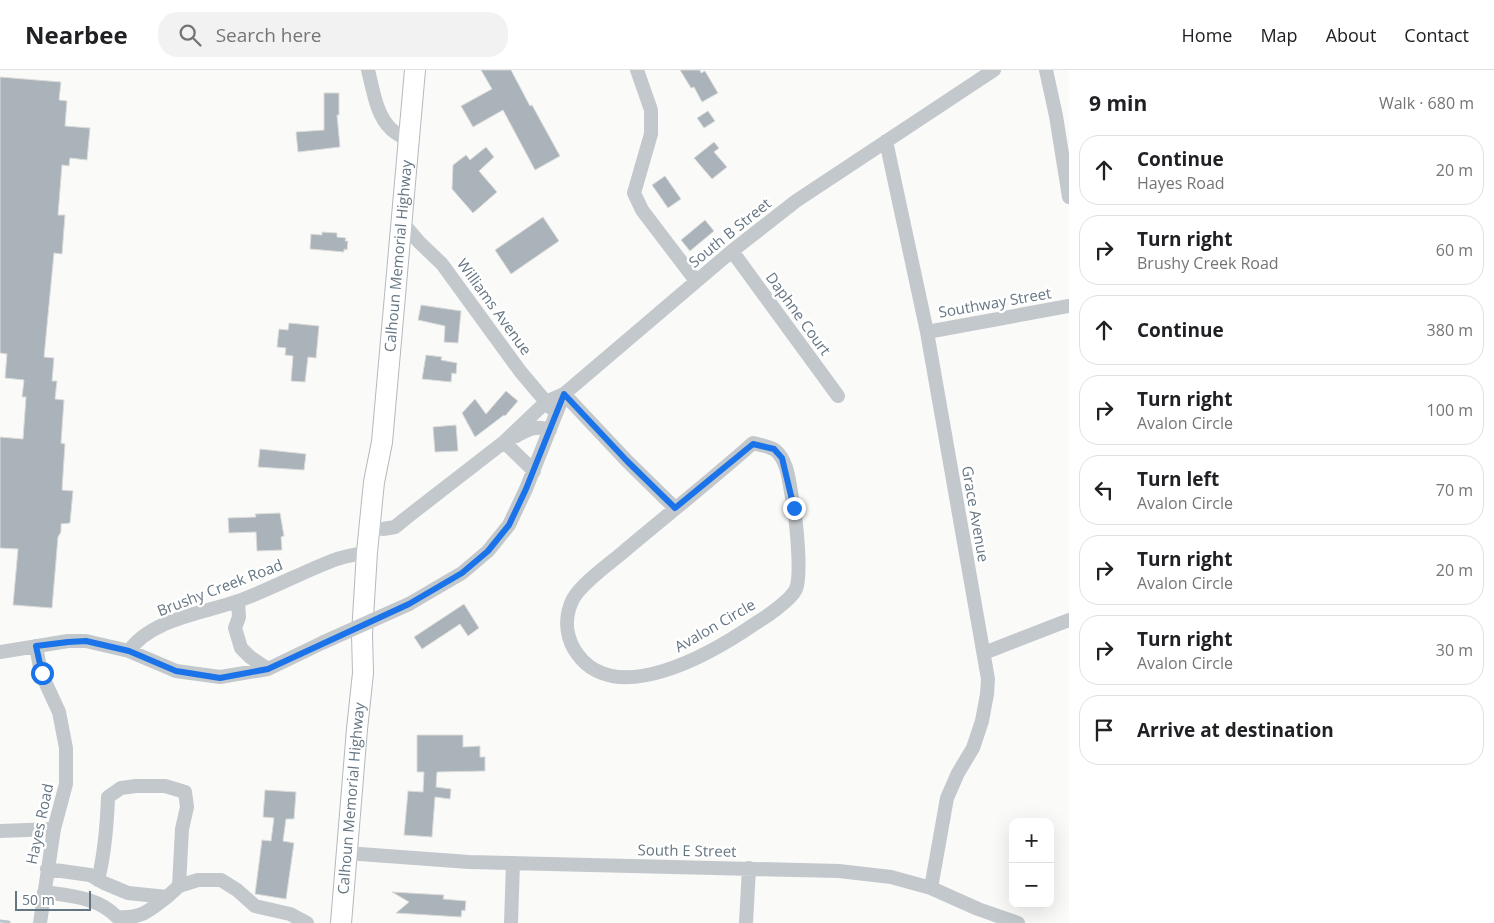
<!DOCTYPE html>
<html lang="en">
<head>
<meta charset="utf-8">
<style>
  :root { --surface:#fff; --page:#f2f2f2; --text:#202124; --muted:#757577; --line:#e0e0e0 }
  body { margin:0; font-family:"Open Sans",sans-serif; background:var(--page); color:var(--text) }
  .controls { position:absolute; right:15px; bottom:15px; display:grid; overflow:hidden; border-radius:10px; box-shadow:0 5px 20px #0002 }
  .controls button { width:45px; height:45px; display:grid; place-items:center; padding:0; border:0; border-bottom:1px solid var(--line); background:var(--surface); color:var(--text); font:25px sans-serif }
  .scale { position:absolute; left:15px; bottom:12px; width:76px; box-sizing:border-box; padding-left:5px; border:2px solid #657683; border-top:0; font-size:14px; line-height:18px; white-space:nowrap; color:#657683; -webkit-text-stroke:4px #fff; paint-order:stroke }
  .stop { position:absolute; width:15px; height:15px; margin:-11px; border:4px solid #1a73e8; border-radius:50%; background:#fff }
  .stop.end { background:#1a73e8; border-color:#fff; box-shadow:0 1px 5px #0008 }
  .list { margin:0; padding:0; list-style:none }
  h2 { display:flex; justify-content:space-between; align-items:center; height:65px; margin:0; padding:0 20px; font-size:21px }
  h2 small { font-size:16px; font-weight:400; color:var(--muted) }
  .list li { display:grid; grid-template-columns:32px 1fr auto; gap:15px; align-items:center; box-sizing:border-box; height:70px; margin:0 10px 10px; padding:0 10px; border:1px solid var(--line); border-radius:20px }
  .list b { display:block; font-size:19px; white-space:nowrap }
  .list p { margin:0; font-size:16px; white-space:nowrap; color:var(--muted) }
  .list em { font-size:16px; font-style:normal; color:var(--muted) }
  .icon { flex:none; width:28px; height:28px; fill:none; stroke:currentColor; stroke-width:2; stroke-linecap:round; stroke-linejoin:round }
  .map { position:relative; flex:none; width:1069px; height:853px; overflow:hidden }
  header { display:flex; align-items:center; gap:30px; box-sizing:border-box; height:70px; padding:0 25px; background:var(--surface); border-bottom:1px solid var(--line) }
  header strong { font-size:24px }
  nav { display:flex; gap:28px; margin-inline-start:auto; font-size:18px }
  .search { width:350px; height:45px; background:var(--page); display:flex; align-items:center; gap:12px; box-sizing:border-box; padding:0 18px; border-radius:20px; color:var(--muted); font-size:19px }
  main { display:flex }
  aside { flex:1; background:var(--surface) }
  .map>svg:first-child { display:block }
</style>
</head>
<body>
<header>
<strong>Nearbee</strong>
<div class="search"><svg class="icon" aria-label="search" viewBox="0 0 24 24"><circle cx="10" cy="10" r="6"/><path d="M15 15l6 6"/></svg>Search here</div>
<nav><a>Home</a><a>Map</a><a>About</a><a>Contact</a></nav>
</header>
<main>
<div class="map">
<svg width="1069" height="853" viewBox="0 0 1069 853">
  <rect width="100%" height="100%" fill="#fafaf8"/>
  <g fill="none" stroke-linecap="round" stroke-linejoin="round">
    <path stroke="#bbc7cb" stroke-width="3" d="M0,851L9,852"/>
  </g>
  <path fill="#aab3b9" stroke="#dcdcda" d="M481,0H511L530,36L532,35L560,86L535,100L503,40L473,57L461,36L492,19Z
    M680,0H700L701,3L705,1L718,23L702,32L694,17L691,18Z
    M0,7L61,12L59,30L67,31L65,56L90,58L87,90L70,88L69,96L62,95L58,145H65L62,184L54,183L44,287L54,288L52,311H57L55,329L64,330L61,373L65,374L62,420L73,421L70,453L61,454V462L58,467L52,538L13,535L18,479L0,478V367L23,369L26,327H22L24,310L5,308L7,284L0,283Z
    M324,23H339V45H337L340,77L298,82L296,62L324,60Z
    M708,41L715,51L704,58L697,48Z
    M714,72L719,78L714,82L727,97L712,109L694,88Z
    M486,77L494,87L479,101L497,122L473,143L452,119L453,95L466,85L470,90Z
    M665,106L681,129L668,138L652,115Z
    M543,147L559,171L511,204L495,180Z
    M705,150L714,161L690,181L681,170Z
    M322,162L337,163V167L346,168L345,171H348L347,180L344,179V182L310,179L311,164L322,165Z
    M421,235L461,241L458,273L444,272L445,256L418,250Z
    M289,253L319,256L316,288L308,287L305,312L291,311L293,286L285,285L286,278L277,277L279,259L288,260Z
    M426,285L442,287L441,290L457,293L456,304L452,303L451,312L422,309Z
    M506,321L518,331L505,346L504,345L475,367L462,343L475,329L486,344Z
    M456,355L458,381L435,382L433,357Z
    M260,379L306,384L304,400L258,397Z
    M280,443L284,466L281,467L282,480L257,481L256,462L229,463L228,448L256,447L255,444Z
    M464,534L479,558L468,566L460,554L422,579L414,567Z
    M417,665H463V677L480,676V687H485V701L437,702L436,717L451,719L450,729L435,727L432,767L404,765L408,721L423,722L424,702H417Z
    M265,720L296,722L294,749H286L283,771L294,773L286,829L255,824L262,770L271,771L274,748L263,747Z
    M392,822L444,825L443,829L466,831L465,841L462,840L461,847L396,843L409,832Z"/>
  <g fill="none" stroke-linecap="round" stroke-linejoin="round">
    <g stroke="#b4b9bd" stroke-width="22">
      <g id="highway">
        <path id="s1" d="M341,853L357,659L363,603L362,564L367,482L374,412L382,372L415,0"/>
      </g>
    </g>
    <path stroke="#c3c8cc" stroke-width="14" d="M368,0C373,19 376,45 391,59C396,64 403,67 408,70
      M637,0L651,40V64L634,123L642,140L696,211
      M1046,0L1056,46L1069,127
      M886,71L927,262L988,609L987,624L982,651L973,678L958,703L947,728L931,818
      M402,152L419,172L442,194L520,301L551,338
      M732,181L838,326
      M927,262L1069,236
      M564,324L627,391L675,438
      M516,366C529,359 537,355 550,360
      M504,372L534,401
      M753,373C760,375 769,376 775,380C789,391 789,416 793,432C796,450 802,504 796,519C791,530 766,547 756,553C714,582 612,643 574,579C565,563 565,545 573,529C581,514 609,494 622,483C666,446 710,411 753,373Z
      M383,459L395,457L406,448L504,372L546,332L564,324L732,181L796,131L994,0
      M238,531L239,547L235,558L241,578L250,587L268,599
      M409,534L462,503L488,481L509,455L526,419L564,324
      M36,576L41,603L59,642L66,678V714L54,759L40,853
      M129,581C151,549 204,543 238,531C272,519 304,501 337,489C347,486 357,484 367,482
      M0,582L68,571H86L129,581L176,601L220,607L268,599L324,572
      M984,583L1069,550
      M0,761L54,759
      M346,783L469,792L839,801L891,807L931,818L978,839L1018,853
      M47,799L90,805L104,813L128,823L167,827L179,816L198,810H221L237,820L255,836L290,844L307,853
      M98,810C105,782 107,755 108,727L121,718L136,716H165L185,722L187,737L182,759L179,816
      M44,822C70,826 98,827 117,847C141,849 149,841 167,827
      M511,853L513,793
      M746,853L749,798"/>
    <use href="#highway" stroke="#fff" stroke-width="20"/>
    <path stroke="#c3c8cc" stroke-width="14" d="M324,572L409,534"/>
  </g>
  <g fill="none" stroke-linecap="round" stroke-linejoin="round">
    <path stroke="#1a73e8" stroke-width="6" d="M42,603L36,576L68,572L86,571L129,581L176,601L220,608L268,599L409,534L462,503L488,481L509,455L526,419L564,324L627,391L675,438L753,374L774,379L782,388L794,438"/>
  </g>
  <g text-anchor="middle" stroke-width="5" stroke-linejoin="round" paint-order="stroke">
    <g font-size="15" fill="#657683" stroke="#fff">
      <text transform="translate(730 163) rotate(-39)" y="5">South B Street</text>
      <text dy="5" stroke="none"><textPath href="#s1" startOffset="670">Calhoun Memorial Highway</textPath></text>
      <text transform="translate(995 233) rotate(-10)" y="5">Southway Street</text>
      <text transform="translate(494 237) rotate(54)" y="5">Williams Avenue</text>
      <text transform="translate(798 244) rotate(54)" y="5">Daphne Court</text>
      <text transform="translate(975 444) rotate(80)" y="5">Grace Avenue</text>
      <text transform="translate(220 518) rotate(-21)" y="5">Brushy Creek Road</text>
      <text transform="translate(715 556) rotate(-30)" y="5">Avalon Circle</text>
      <text dy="5" stroke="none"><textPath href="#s1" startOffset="125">Calhoun Memorial Highway</textPath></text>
      <text transform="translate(40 754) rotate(-78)" y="5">Hayes Road</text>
      <text transform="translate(687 781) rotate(1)" y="5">South E Street</text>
    </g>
  </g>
</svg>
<div class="controls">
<button>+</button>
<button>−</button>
</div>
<div class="scale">50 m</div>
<div class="stop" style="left:42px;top:603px"></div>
<div class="stop end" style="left:794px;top:438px"></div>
</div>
<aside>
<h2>9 min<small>Walk · 680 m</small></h2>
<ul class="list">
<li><svg class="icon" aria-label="ahead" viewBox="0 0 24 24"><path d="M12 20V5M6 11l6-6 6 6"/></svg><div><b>Continue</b><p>Hayes Road</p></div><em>20 m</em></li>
<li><svg class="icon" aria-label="right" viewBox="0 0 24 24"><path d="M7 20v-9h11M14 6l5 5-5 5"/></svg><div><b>Turn right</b><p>Brushy Creek Road</p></div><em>60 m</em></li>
<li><svg class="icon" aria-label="ahead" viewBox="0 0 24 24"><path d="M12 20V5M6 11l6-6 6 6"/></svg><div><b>Continue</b></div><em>380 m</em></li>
<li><svg class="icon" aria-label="right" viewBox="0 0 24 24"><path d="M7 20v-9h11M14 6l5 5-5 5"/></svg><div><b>Turn right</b><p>Avalon Circle</p></div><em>100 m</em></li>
<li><svg class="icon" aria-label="left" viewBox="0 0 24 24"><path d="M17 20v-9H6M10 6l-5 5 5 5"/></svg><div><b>Turn left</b><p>Avalon Circle</p></div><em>70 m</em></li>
<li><svg class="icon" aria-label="right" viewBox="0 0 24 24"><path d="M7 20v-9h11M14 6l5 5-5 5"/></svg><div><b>Turn right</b><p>Avalon Circle</p></div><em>20 m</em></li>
<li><svg class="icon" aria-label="right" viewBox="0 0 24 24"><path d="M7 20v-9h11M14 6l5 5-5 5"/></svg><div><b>Turn right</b><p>Avalon Circle</p></div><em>30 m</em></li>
<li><svg class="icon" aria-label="arrive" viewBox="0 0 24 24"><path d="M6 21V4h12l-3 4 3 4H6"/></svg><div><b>Arrive at destination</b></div></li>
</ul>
</aside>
</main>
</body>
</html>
